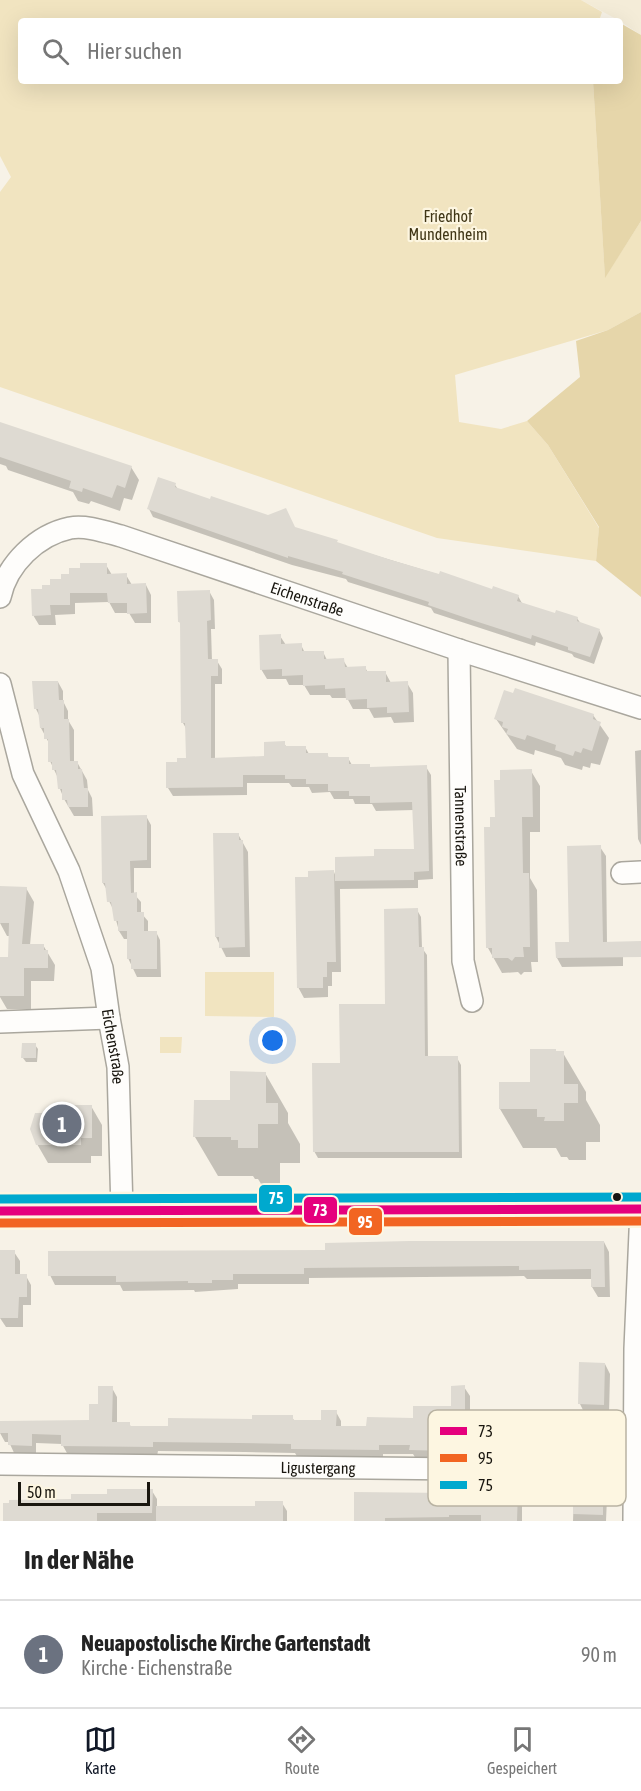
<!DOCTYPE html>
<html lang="de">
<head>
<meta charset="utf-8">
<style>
  :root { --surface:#fff; --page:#f2f2f2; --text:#222; --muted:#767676; --line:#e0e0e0; --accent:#111827 }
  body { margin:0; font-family:"Asap Condensed",sans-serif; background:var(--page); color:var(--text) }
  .scale { position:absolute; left:18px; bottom:15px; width:132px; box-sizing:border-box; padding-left:6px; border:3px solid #19160f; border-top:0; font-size:16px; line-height:21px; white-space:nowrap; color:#19160f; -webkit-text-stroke:4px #fdf6e1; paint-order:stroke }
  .you { position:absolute; left:273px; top:1041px; width:21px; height:21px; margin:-15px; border:4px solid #fff; border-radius:50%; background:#1a73e8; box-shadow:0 0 0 9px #1a73e833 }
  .badge { display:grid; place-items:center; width:39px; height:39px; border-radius:50%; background:var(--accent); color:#fff; font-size:20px; font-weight:700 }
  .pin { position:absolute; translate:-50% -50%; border:3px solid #fff; box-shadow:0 2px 6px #0006 }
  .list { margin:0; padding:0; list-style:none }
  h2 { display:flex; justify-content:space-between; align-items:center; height:78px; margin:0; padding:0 24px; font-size:26px }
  h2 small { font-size:20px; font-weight:400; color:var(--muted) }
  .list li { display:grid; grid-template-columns:39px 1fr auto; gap:18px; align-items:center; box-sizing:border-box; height:108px; padding:0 24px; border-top:2px solid var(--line) }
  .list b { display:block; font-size:22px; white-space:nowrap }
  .list p { margin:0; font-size:20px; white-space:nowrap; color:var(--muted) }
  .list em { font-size:20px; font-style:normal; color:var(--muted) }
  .icon { flex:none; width:33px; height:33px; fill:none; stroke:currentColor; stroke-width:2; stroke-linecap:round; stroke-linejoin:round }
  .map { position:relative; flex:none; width:641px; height:1521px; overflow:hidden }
  .search { position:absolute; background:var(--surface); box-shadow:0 6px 24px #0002; left:18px; right:18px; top:18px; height:66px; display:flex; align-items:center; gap:15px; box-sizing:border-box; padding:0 21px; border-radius:6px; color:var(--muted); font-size:22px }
  .sheet { height:186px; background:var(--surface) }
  nav { display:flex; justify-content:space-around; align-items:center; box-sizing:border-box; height:84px; border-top:2px solid var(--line); background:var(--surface); font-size:16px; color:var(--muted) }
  nav a { display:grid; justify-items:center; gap:3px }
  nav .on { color:var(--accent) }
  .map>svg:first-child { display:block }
</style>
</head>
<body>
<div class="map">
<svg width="641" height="1521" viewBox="0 0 641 1521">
  <rect width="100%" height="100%" fill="#f7f2e7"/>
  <path fill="#f4ecd8" d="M581,0H641V35L620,21Z"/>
  <path fill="#f1e4c0" d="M0,0H581L602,12L599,21H21V81H593L605,277L641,221V312L608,330L455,375L459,422L501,429L527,421L548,445L599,528L596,561L437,538L0,387V192L11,177L0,156Z
    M205,972H274V1017L205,1016Z
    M160,1037H182L181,1053H160Z"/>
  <path fill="#e6d6aa" d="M620,23L641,35V221L605,278L593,81H620Z
    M641,312V597L596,561L599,527L548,445L527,421L580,377L576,341L608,330Z"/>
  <path fill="#0003" d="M0,423L131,467L139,480L132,500L124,498L120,511L91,501L89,504L78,501L73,492L8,470L6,466L0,464Z
    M175,485L178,489L338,544L493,591L518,596L523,605L556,615L577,618L581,624L599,630L603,638L594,664L574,657L572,654L536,642L535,646L477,627L434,613L431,608L348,582L346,579L292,565L153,517L149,509Z
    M106,565L112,575H126L132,585H146L151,595V623H135L129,613H115L109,602L75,603V614L55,615L56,625H39L33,615L44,591L71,575Z
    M209,591L214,600L215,629H211L212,661H217L222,669V684H215V759L266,758L284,743L287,748L305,747L309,754H327L329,758H348L352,765L371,769L426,767L431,775L433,879L418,880V888L340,889L341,972H332V986H328V997L304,998L298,987L310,879L334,872L336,877L375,858L415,851L414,810L376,811L372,804H355L353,799H334L330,792L312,793L309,787H292L289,783H247V795L173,796L168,788L178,763L187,759V730L183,723L181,625L179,621Z
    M280,636L286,645H301L305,653L323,652L327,660H343L348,668L365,667L368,673L385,672L391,683H407L413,693L414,722L394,723L391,717L374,718L369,709H353L347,698H332L330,695H310L304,685H289L286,679H267L261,669Z
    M58,682L63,691V701L68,711V720L74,730V763L77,762L87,780L88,790L92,798L93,816H74L64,799L60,789L58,778L50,761V745L41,728L40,717L36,709Z
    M593,715L609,738L600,765L591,763L590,768L583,766L582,770L565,765L561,758L535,750L534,755L517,749L496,719Z
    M641,750V845L638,839L635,751Z
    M531,771L540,786V832H530V878L537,890L538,962H531L532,972H524L521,975L518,972L502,973L488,948L492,828L496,818Z
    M146,816L151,825V868H134V894L141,902V913L148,921V932H156L160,940L161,977H137L128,958V939H124L119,931L113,909L109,901L107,890L103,883Z
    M238,834L248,852L250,957H226L216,937Z
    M600,847L606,856L607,943L623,952V966L562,967L557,958L570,944Z
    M26,888L34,902L30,945H43L55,965L54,981H31V1009H7L0,997V958H10V936H7L0,923V914Z
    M417,910L421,917L422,948L427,955L428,1058H457L461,1065L462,1158H318L314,1151L342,1065L386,1005Z
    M35,1045L38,1049L37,1062H26L23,1058Z
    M556,1053H563L586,1092V1100L600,1125V1142H586V1160H569L567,1157H561L556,1148H523L500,1109L531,1083Z
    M265,1073L288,1113V1123L300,1144V1163H280V1187H263L258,1179H255L253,1176H218L195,1137Z
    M91,1106L102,1125V1156H91V1163H48L37,1144L67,1115Z
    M604,1242L609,1252L610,1297H598L592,1287V1279H527L524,1276L309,1278V1284H238V1289L195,1292L194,1290L123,1291L120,1285H55L50,1275L327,1251Z
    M14,1252L20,1261V1276H26L31,1285V1305H23V1327H6L0,1318Z
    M605,1364L610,1374L609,1414H585L580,1404Z
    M464,1387L470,1396V1432H454V1460L416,1459L413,1454H383V1459L298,1458L295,1453L245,1452L158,1451L157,1456L68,1455L62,1444L36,1443V1455H15L9,1442H5L0,1433V1422L91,1421L112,1388L117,1397V1423H129L131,1427L169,1428L292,1417L295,1422H323L336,1412L341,1421V1427L368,1428L415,1419L453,1408Z
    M152,1491L157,1499V1507H256L282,1503L287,1511V1521H5L72,1500Z
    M574,1491H603L607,1498L606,1521H573Z
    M517,1493L522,1502V1521H355L448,1494L451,1500H482Z"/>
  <path fill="#dedad2" d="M0,422L132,466L125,488L117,485L112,498L83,488L82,492L69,488L71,481L0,457Z
    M158,477L176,483L175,487L210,499L211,496L268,515L286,508L295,527L338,540L337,542L391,560L439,574L440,571L492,589L493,586L519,595L517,601L555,613L556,610L578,617L577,621L600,629L590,657L568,650V647L532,635L531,639L472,620L428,605L429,602L342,574L343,572L288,556V558L147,509Z
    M80,563H107V574L127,573V584L146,583L147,613L127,614V603H108L107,593H70V605H50L51,615L32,616L31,589H42V585H50V579H61V574H69V568H80Z
    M210,590L211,620L207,621L208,659H218V676H211V758L264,756V742L285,741V746H306V753H328V757H349V764H370V767L427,765L429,871L414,872V880L335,881V857L374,856V849H414L412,802L370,803V796H349V791H328V784H306V779H285V775H243V787L166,788V762H177V758H186L185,723H181L180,622H178L177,591Z
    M281,634V644L302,643V651H324V659L344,658L345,667L366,666V671H386V682L408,681L409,712L387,713V707L367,708V699L346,700L345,688L325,689V685L303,686V675L282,676V669L260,670L259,635Z
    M32,681H58L59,700H64V719H69L70,761H78V769H82L84,788H88V807H68L67,800H62V789H58L56,770H52V762H48V739H44V728H40L38,709H34Z
    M515,688L594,714L593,719L601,722L592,751L583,748L581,753L575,751L573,756L555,750L556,745L527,735L525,740L506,734L508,729L502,727L503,722L494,719L504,690L513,693Z
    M532,769L533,817H522L523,873H529L530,947H523L524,957H515L512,961L508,958H492V948H486L484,827H490V817H495L494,780H500V770Z
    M147,815V860L130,861L131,893L137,892V912H144V931H157V969H131V959H127V931H118V921H114L111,902H107L105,883H102L101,816Z
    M213,833H239V840H243L245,947L219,948V937H215Z
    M601,845L603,942L641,941V957L556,958L555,942H569L567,846Z
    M334,870L336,962H327V977H323V988H297L295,877H308V871Z
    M0,886L27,887L22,944H44V950H48V968H24V996H0V957H8L9,923H0Z
    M418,908L419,947H424L425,1056H458L459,1152H313L312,1063H340L339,1004H385L384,909Z
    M22,1043H36V1058H21Z
    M530,1049H556V1051H564V1084H578V1103H564V1121H544L545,1117H537V1109H499V1082H530Z
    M230,1071L266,1072V1103H278V1124H258V1148H238V1140H231V1137H193L194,1100H230Z
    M65,1105H92V1138H81V1145H36L30,1129L35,1113H66Z
    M409,1241H604L605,1287H591V1269L519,1270V1266L304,1268V1274H233V1280H212V1283H188V1281L116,1282V1276H48V1251L325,1250V1243Z
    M0,1250H15V1274H27V1297H19L18,1318H0Z
    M579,1362L605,1363L604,1405L578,1404Z
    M465,1385V1423H449V1451L409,1450L410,1445H379V1450L291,1449V1444L239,1443L153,1442V1447L61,1446V1435L32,1434V1446L8,1445V1433H0V1421L89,1420V1404H98V1386H113L112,1422H130V1426H168V1418L252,1419V1415H293V1420H321V1410H337L336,1426H366L367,1417L413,1418V1406H451V1386Z
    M107,1489H153L152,1513H97V1521H3V1503H9V1500L71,1499V1494H107Z
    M573,1489H603V1515L573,1514Z
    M481,1491H518L517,1521H481V1515H449V1517L385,1518V1521H354V1492L449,1493V1498L481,1499Z
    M255,1501H283V1521H156V1506H255Z"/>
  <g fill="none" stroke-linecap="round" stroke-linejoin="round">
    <g stroke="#aaa79e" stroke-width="24">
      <g id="minor">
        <path id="s1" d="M0,597C7,564 37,535 70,528C86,525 106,532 121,536L459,650L641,708"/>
        <path id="s2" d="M459,650L463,961L472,1001"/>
        <path id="s3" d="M0,684L23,774L69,871L102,968L109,1018L118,1067L122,1211"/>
        <path d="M622,873L641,872"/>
        <path d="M0,1022L109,1018"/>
        <path d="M0,1211L641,1209"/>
        <path id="s4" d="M0,1464L635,1471"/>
        <path d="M634,1521L635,1349L641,1209"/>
      </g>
    </g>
    <use href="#minor" stroke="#fefdfb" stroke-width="21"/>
    <g stroke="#fdf6e1" stroke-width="14">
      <path id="bus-1" d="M0,1211L641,1209"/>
    </g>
    <g stroke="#fdf6e1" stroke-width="14">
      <path id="bus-2" d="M0,1223L641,1221"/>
    </g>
    <g stroke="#fdf6e1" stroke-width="14">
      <path id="bus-3" d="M0,1199L641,1197"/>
    </g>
    <use href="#bus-1" stroke="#e5007d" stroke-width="9"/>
    <use href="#bus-2" stroke="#f26522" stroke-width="9"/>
    <use href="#bus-3" stroke="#00a9ce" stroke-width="9"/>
  </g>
  <circle fill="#19160f" stroke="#fdf6e1" stroke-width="2" cx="617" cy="1197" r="5"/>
  <g text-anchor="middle" stroke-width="4.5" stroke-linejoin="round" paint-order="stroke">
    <g font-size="16" fill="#403616" stroke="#fdf6e1">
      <text x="448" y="222">Friedhof<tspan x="448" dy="18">Mundenheim</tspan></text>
    </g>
    <g font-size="16" fill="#19160f" stroke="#fdf6e1">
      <text dy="6" stroke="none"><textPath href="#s1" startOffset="352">Eichenstraße</textPath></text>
      <text dy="6" stroke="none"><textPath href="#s2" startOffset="176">Tannenstraße</textPath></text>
      <text dy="6" stroke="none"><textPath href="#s3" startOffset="382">Eichenstraße</textPath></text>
      <text dy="6" stroke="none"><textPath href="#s4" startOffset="318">Ligustergang</textPath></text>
    </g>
  </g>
  <rect x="428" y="1410" width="198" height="96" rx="9" fill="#fdf6e1" stroke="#b9b3a2" stroke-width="1.5"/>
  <rect x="440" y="1427" width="27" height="8" fill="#e5007d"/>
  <rect x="440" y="1454" width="27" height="8" fill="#f26522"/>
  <rect x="440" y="1481" width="27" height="8" fill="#00a9ce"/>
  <g font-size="16" fill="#19160f">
    <text x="478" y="1437">73</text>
    <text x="478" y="1464">95</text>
    <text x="478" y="1491">75</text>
  </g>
  <g stroke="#fdf6e1" stroke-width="2">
    <rect x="258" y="1184" width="35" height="29" rx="6" fill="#00a9ce"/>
    <rect x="303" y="1196" width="35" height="28" rx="6" fill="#e5007d"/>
    <rect x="348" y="1207" width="35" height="29" rx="6" fill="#f26522"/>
  </g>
  <g font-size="16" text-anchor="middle" font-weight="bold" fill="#fff">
    <text x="276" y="1204">75</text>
    <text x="320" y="1216">73</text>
    <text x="365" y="1228">95</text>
  </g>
</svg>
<div class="scale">50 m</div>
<div class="you"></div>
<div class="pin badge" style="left:62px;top:1124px;background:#6b7280">1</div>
<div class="search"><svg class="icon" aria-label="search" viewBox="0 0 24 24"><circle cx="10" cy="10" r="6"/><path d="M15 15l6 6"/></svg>Hier suchen</div>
</div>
<section class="sheet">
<h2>In der Nähe<small></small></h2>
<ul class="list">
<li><span class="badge" style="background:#6b7280">1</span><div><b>Neuapostolische Kirche Gartenstadt</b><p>Kirche · Eichenstraße</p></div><em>90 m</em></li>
</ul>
</section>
<nav>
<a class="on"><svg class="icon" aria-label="map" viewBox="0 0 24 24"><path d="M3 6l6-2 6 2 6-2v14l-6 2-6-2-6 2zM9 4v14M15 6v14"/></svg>Karte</a>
<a><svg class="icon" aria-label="directions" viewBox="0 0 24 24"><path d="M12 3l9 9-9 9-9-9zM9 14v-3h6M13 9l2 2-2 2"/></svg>Route</a>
<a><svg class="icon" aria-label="saved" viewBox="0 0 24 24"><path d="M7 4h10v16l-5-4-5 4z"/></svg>Gespeichert</a>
</nav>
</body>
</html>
